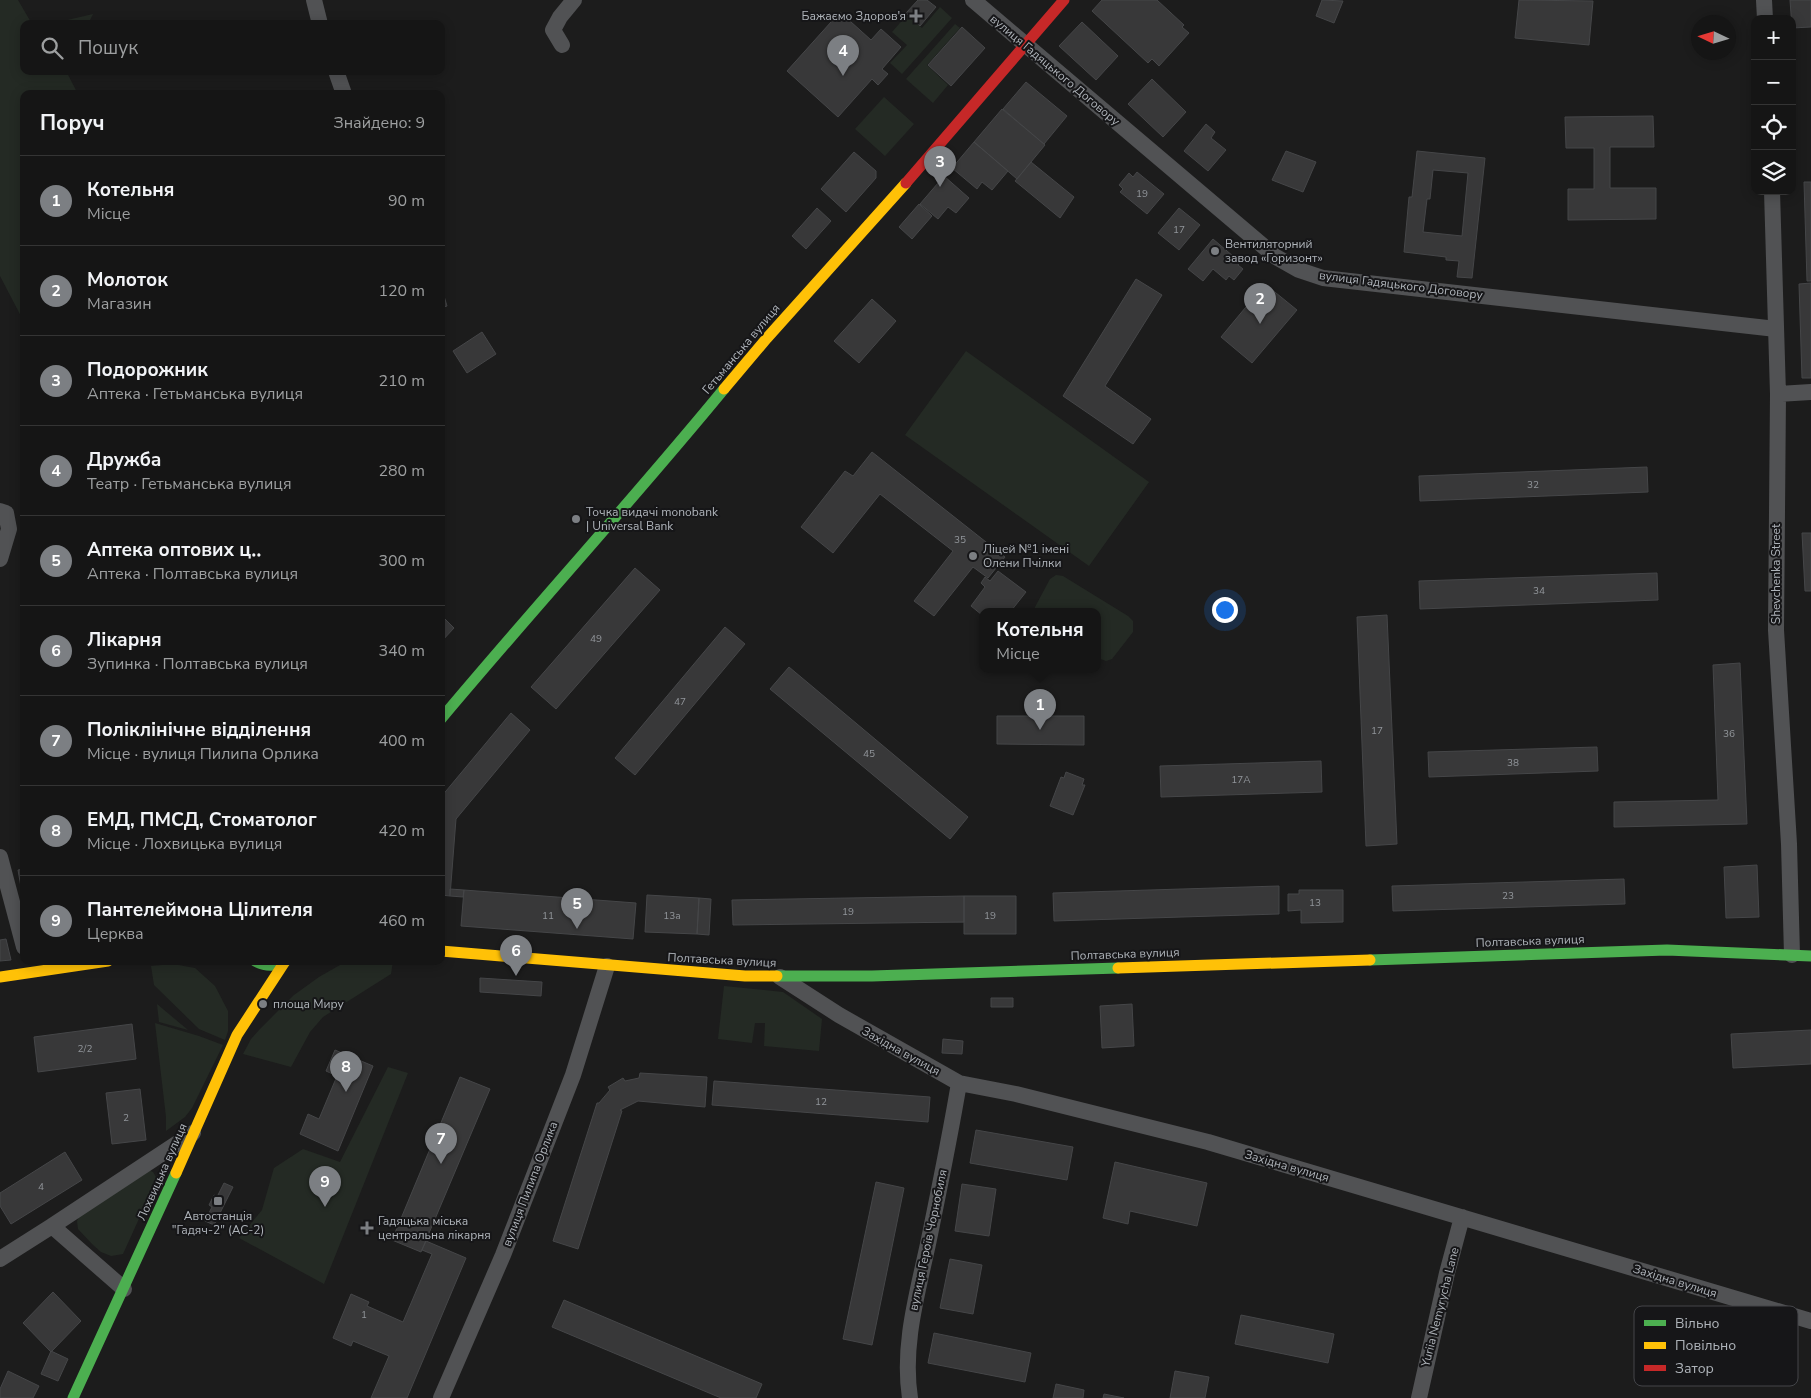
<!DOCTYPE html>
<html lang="uk">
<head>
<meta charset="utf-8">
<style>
  :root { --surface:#151515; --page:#222; --text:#f1f3f6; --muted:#9d9fa0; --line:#343434; --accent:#7c7f83 }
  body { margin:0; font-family:"Nunito Sans",sans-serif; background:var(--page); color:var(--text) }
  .controls { position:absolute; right:15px; top:15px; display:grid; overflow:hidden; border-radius:10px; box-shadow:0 2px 12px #0003 }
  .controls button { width:45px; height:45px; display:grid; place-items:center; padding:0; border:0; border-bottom:1px solid var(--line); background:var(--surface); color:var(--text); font:25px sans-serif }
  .compass { position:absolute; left:1691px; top:15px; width:45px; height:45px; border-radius:50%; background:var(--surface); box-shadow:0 2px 12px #0003; rotate:274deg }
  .you { position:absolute; left:1224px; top:609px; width:18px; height:18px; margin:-12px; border:4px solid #fff; border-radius:50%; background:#1a73e8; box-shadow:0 0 0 8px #1a73e833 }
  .badge { display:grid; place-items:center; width:32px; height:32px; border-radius:50%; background:var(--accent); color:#fff; font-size:16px; font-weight:700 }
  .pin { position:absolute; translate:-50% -41px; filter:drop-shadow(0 1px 2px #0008) }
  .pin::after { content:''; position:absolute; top:26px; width:18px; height:15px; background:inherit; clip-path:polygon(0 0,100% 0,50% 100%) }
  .popup { position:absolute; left:979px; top:608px; width:122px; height:65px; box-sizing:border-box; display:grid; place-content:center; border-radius:10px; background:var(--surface); filter:drop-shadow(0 1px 4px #0005); font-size:16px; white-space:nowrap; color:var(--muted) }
  .popup b { font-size:19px; color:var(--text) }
  .popup::after { content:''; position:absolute; left:50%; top:100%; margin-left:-10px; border:10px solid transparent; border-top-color:var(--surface) }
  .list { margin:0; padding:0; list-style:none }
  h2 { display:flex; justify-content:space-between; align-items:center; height:65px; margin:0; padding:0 20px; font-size:21px }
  h2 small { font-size:16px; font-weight:400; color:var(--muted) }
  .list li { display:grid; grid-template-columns:32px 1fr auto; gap:15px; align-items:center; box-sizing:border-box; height:90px; padding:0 20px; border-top:1px solid var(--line) }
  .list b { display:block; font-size:19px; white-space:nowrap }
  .list p { margin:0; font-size:16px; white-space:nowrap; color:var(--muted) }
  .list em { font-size:16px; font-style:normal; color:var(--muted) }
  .icon { flex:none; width:28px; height:28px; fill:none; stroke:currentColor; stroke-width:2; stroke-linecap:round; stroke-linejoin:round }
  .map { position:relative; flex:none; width:1811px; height:1398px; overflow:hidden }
  .search { position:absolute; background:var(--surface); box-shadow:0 2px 12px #0003; left:20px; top:20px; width:425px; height:55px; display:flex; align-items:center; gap:12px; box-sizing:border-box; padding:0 18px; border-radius:10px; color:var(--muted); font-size:19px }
  .panel { position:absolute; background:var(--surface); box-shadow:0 2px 12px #0003; left:20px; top:90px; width:425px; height:875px; border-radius:10px }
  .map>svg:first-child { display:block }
</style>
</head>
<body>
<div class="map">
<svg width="1811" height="1398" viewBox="0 0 1811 1398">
  <rect width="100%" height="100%" fill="#1c1c1c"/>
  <path fill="#242a24" d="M0,0H18L32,24H24V71H66L78,94H24V322L0,276Z
    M940,7L952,18L902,74L890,63L907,45L892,32L907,15L922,28Z
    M93,14L88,24H50Z
    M955,24L960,28L927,65L948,85L933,103L906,79Z
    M884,97L914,124L885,156L855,129Z
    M966,351L1149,482L1089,566L905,435Z
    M1056,575L1063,576L1128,616L1133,621V632L1112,659L1106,661L1098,658V611H1034L1035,607L1050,579Z
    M347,961H393L391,974L323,1017L310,1032L291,1067L243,1054L251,1039L259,1030L294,995L319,977Z
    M173,964L195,968L215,986L228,1011V1031L225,1040L199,1029L154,985L151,966Z
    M724,986L783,992L822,1019L819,1051L764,1046L765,1023H755L752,1043L718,1039Z
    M157,1004L188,1030L159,1022Z
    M155,1023L199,1036L223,1045L192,1108L185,1117L166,1131V1117Z
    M388,1067L408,1073L324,1284L239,1238L262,1210L274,1168L303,1149L340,1162Z
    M144,1168L153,1172L157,1179L123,1254L111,1256L101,1252L92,1244L78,1229L77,1221L81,1212Z"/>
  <path fill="#383839" stroke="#454648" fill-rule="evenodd" d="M918,0H927L936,7L920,26L906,13Z
    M1102,0H1157L1184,25L1182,27L1189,33L1159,66L1152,59L1148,63L1092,11Z
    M1322,0L1343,1L1334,23L1316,16Z
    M1519,0L1593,1L1589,45L1515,38Z
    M1790,0H1811V27L1792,28Z
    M840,12L871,40L881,29L901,47L882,69L888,74L878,85L872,79L838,117L787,71Z
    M1082,22L1118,56L1096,80L1059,46Z
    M962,27L985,48L951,86L928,65Z
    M1152,79L1186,112L1163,137L1128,104Z
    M1026,82L1067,116L1044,144L1003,109Z
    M1002,109L1045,145L1017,179L974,142Z
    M1653,116L1654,147H1610V188H1656V219L1568,220V189H1594V148H1566L1565,117Z
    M1206,124L1215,132L1211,138L1226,150L1208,171L1184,151Z
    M974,142L1008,171L992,190L982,182L977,189L952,168Z
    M1286,151L1316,162L1303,192L1272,180Z
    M1417,151L1485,158L1472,278L1457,277L1459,261L1446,260V257L1404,252L1409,197H1412ZM1433,170L1468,173L1462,236L1423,232L1427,199H1430Z
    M854,152L876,171V178L846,212L821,189Z
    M1031,162L1074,197L1060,218L1015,181Z
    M1137,172L1164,194L1147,214L1120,192L1123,189L1119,185L1129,173L1133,177Z
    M944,176L969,198L956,213L948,207L938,219L920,204Z
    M1804,182H1811V281H1807Z
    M919,204L932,216L912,239L899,227Z
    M817,208L831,221L806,249L792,236Z
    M1179,208L1200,225L1179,250L1158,233Z
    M1213,239L1240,262L1238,265L1243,269L1234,280L1229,276L1226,280L1213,269L1203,281L1188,269Z
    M1136,279L1162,295L1105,386L1151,419L1133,444L1063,396Z
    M1811,283V378H1802L1799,284Z
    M1265,284L1297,310L1252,363L1221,337Z
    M441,286L447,306L441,308Z
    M872,299L896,321L859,363L834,341Z
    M482,332L496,354L467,373L453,351Z
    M872,452L1005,557L988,578L973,567L934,616L914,601L953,551L880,494L833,553L801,527L845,471L853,476Z
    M1647,467L1648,492L1420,501L1419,476Z
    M1802,533H1811V591H1805Z
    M635,568L660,590L556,709L531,687Z
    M998,571L1026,592L1011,611H982V615L971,606L985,587L981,583L985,577L990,581Z
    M1657,573L1658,600L1420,609L1419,581Z
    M441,615L454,628L441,642Z
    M1387,615L1397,844L1366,846L1357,617Z
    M725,627L745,644L635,775L615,758Z
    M1740,663L1747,824L1614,827V802L1718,800L1713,665Z
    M789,667L968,817L950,839L770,689Z
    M511,713L530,730L456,819L450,896L441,895V797Z
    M997,716H1084V745L997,744Z
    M1597,747L1598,771L1429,777L1428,752Z
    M1321,761L1322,792L1161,797L1160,766Z
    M1066,772L1084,779L1082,785H1085L1073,815L1050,806L1061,777L1064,778Z
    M1757,865L1759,917L1726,918L1724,867Z
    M24,869V891L21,887L18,870Z
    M1624,879L1625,904L1393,911L1392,886Z
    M1279,886V914L1054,921L1053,893Z
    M450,889L464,890L463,897L450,896Z
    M464,890L636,903L633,939L461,926Z
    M1299,890H1343V922L1301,923V910L1288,911V894H1299Z
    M647,895L699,898L697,934L645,932Z
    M964,896V922L733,925L732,900Z
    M964,896H1016V934H964Z
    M699,898L711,899L709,935L697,934Z
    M6,939L11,960L0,961V940Z
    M480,978L542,982L541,996L480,992Z
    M991,998H1013V1007H991Z
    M1132,1004L1134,1046L1102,1048L1100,1006Z
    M132,1024L136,1059L38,1072L34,1037Z
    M1811,1030V1064L1733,1068L1731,1034Z
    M943,1039L963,1041L962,1054L942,1053Z
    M335,1050L373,1066L338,1151L300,1134L308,1114L319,1119L337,1076L326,1071Z
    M640,1073L707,1077L705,1107L638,1101L620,1110L622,1111L578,1249L553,1241L597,1103H599L610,1090L608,1087L623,1078L625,1081L639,1078Z
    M460,1077L490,1089L421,1252L392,1240Z
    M714,1081L930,1097L928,1122L712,1105Z
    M140,1089L146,1140L112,1144L106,1093Z
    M976,1130L1073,1147L1067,1180L970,1163Z
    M65,1152L82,1180L11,1224L0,1206V1193Z
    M1115,1162L1207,1183L1197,1226L1130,1211L1128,1224L1103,1218Z
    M876,1182L904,1188L872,1345L843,1339Z
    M224,1183L233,1187L214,1225L205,1221L212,1207L209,1205L214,1195L217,1197Z
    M962,1184L996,1189L989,1236L955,1231Z
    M426,1241L466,1258L407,1398H371L389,1356L353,1341L351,1346L333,1338L351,1294L369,1302L367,1306L403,1322L432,1254L422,1250Z
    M950,1259L982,1265L973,1314L940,1308Z
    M53,1292L81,1321L51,1352L23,1323Z
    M564,1300L762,1384L756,1398H721L552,1327Z
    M1241,1315L1334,1334L1328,1363L1235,1344Z
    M934,1333L1031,1353L1025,1382L928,1363Z
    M51,1351L68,1359L58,1381L41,1374Z
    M8,1371L39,1386L33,1398H0V1389Z
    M1175,1371L1209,1377L1205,1398H1170Z
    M1056,1384L1084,1390L1083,1398H1053Z
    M1104,1394L1124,1398H1103Z"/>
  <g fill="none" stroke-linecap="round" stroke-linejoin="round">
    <path stroke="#515254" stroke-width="16" d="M314,0L320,24
      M973,0L1276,257L1299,270L1323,278L1776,329
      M1764,0L1765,19
      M562,45L553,30L560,17L574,0
      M336,71L344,94
      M1772,191L1778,394L1776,630L1789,844L1792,955
      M1778,394L1811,392
      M0,511L6,513L9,529L0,559
      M0,857L24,947
      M780,977L839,1015L959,1083L1016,1094L1208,1142L1811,1321
      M52,1226L193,1133
      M0,1259L52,1226L124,1289
      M441,1398L503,1255L573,1075L607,966
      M910,1398C902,1346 917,1295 928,1244C939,1190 950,1137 959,1083
      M1419,1398L1447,1273L1462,1217"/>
    <path stroke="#4caf50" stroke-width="11" d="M441,719C534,608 632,501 724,389
      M1370,960L1667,950L1811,956
      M255,961C266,967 275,967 286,961
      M777,976H872L1118,968
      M73,1398L176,1173"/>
    <path stroke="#ffc107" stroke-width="11" d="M724,389L767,338L906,183
      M441,951L745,976H777
      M1118,968L1370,960
      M0,977L108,961
      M176,1173L237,1035L284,963"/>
    <path stroke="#c62828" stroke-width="11" d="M906,183L1064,0"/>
  </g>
  <g fill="#7c7f83" stroke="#161618" stroke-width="2">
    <path d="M913.5 8.5h5v5h5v5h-5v5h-5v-5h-5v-5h5z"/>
    <circle cx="1215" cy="251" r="5"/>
    <circle cx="576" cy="519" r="5"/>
    <circle cx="973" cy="556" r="5"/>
    <circle cx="263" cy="1004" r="5"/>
    <rect x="213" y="1196" width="10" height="10" rx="2.5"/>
    <path d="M364.5 1220.5h5v5h5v5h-5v5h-5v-5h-5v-5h5z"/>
  </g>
  <g text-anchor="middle" stroke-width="4" stroke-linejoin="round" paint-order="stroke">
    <g font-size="10" fill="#91959a">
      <text x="1142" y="197">19</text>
      <text x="1179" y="233">17</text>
      <text x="1533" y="488">32</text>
      <text x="960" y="543">35</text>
      <text x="1539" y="594">34</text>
      <text x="596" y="642">49</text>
      <text x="680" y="705">47</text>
      <text x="1377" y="734">17</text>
      <text x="1729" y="737">36</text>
      <text x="869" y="757">45</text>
      <text x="1513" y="766">38</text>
      <text x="1241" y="783">17А</text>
      <text x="1508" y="899">23</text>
      <text x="1315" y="906">13</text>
      <text x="848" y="915">19</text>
      <text x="548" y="919">11</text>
      <text x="672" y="919">13а</text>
      <text x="990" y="919">19</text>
      <text x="85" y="1052">2/2</text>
      <text x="821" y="1105">12</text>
      <text x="126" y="1121">2</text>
      <text x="41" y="1190">4</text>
      <text x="364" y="1318">1</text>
    </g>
    <g font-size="12" fill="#afb4ba" stroke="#161618" text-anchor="start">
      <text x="906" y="20" text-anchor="end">Бажаємо Здоров'я</text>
      <text x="1225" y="248">Вентиляторний<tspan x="1225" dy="14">завод «Горизонт»</tspan></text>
      <text x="586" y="516">Точка видачі monobank<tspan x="586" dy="14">| Universal Bank</tspan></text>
      <text x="983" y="553">Ліцей №1 імені<tspan x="983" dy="14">Олени Пчілки</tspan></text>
      <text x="273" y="1008">площа Миру</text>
      <text x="218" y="1220" text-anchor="middle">Автостанція<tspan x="218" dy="14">"Гадяч-2" (АС-2)</tspan></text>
      <text x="378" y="1225">Гадяцька міська<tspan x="378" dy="14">центральна лікарня</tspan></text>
    </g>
    <g font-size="12" fill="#afb4ba" stroke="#161618">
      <text transform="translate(1055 70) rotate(40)" y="4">вулиця Гадяцького Договору</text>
      <text transform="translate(1401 285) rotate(7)" y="4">вулиця Гадяцького Договору</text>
      <text transform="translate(741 349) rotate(-50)" y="4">Гетьманська вулиця</text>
      <text transform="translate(1776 574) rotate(-90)" y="4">Shevchenka Street</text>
      <text transform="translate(1530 941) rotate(-2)" y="4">Полтавська вулиця</text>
      <text transform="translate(1125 954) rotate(-2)" y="4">Полтавська вулиця</text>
      <text transform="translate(722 960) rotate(3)" y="4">Полтавська вулиця</text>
      <text transform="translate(901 1051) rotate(29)" y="4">Західна вулиця</text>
      <text transform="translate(1287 1166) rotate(16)" y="4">Західна вулиця</text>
      <text transform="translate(162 1172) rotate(-66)" y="4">Лохвицька вулиця</text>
      <text transform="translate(530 1184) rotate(-69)" y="4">вулиця Пилипа Орлика</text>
      <text transform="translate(928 1240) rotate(-78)" y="4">вулиця Героїв Чорнобиля</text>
      <text transform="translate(1675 1281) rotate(17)" y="4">Західна вулиця</text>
      <text transform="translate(1440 1307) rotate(-76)" y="4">Yuriia Nemyrycha Lane</text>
    </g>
  </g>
  <rect x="1634" y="1306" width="164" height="80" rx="8" fill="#161618" stroke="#444549" stroke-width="1"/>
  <rect x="1644" y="1320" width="22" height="6" fill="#4caf50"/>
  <rect x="1644" y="1342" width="22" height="7" fill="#ffc107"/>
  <rect x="1644" y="1365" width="22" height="6" fill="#c62828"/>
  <g font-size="14" fill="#afb4ba">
    <text x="1675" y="1328">Вільно</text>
    <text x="1675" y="1350">Повільно</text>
    <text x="1675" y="1373">Затор</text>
  </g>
</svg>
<div class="controls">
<button>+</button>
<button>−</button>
<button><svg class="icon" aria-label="locate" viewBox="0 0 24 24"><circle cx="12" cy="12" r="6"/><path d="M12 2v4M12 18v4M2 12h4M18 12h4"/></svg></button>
<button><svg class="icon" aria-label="layers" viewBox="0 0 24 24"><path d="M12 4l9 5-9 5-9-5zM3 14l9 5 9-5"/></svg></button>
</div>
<svg class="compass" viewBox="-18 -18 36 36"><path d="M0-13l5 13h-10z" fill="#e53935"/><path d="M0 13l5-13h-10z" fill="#9d9fa0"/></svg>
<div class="you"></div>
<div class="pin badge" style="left:1040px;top:730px">1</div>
<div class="popup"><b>Котельня</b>Місце</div>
<div class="pin badge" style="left:1260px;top:324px">2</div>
<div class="pin badge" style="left:940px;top:187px">3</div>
<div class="pin badge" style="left:843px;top:76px">4</div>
<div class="pin badge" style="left:577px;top:929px">5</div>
<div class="pin badge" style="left:516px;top:976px">6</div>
<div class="pin badge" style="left:441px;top:1164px">7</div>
<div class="pin badge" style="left:346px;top:1092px">8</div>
<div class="pin badge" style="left:325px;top:1207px">9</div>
<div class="search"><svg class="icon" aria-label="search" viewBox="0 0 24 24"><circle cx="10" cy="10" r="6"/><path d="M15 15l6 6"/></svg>Пошук</div>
<section class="panel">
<h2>Поруч<small>Знайдено: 9</small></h2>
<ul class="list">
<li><span class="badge">1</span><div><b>Котельня</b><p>Місце</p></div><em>90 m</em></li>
<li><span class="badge">2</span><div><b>Молоток</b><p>Магазин</p></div><em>120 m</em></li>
<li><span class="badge">3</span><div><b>Подорожник</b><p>Аптека · Гетьманська вулиця</p></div><em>210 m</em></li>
<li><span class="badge">4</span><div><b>Дружба</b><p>Театр · Гетьманська вулиця</p></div><em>280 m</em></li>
<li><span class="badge">5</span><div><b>Аптека оптових ц‥</b><p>Аптека · Полтавська вулиця</p></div><em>300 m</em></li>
<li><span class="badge">6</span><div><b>Лікарня</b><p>Зупинка · Полтавська вулиця</p></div><em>340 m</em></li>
<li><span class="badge">7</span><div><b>Поліклінічне відділення</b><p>Місце · вулиця Пилипа Орлика</p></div><em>400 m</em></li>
<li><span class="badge">8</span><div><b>ЕМД, ПМСД, Стоматолог</b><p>Місце · Лохвицька вулиця</p></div><em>420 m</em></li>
<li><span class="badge">9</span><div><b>Пантелеймона Цілителя</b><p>Церква</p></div><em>460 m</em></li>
</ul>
</section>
</div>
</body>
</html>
